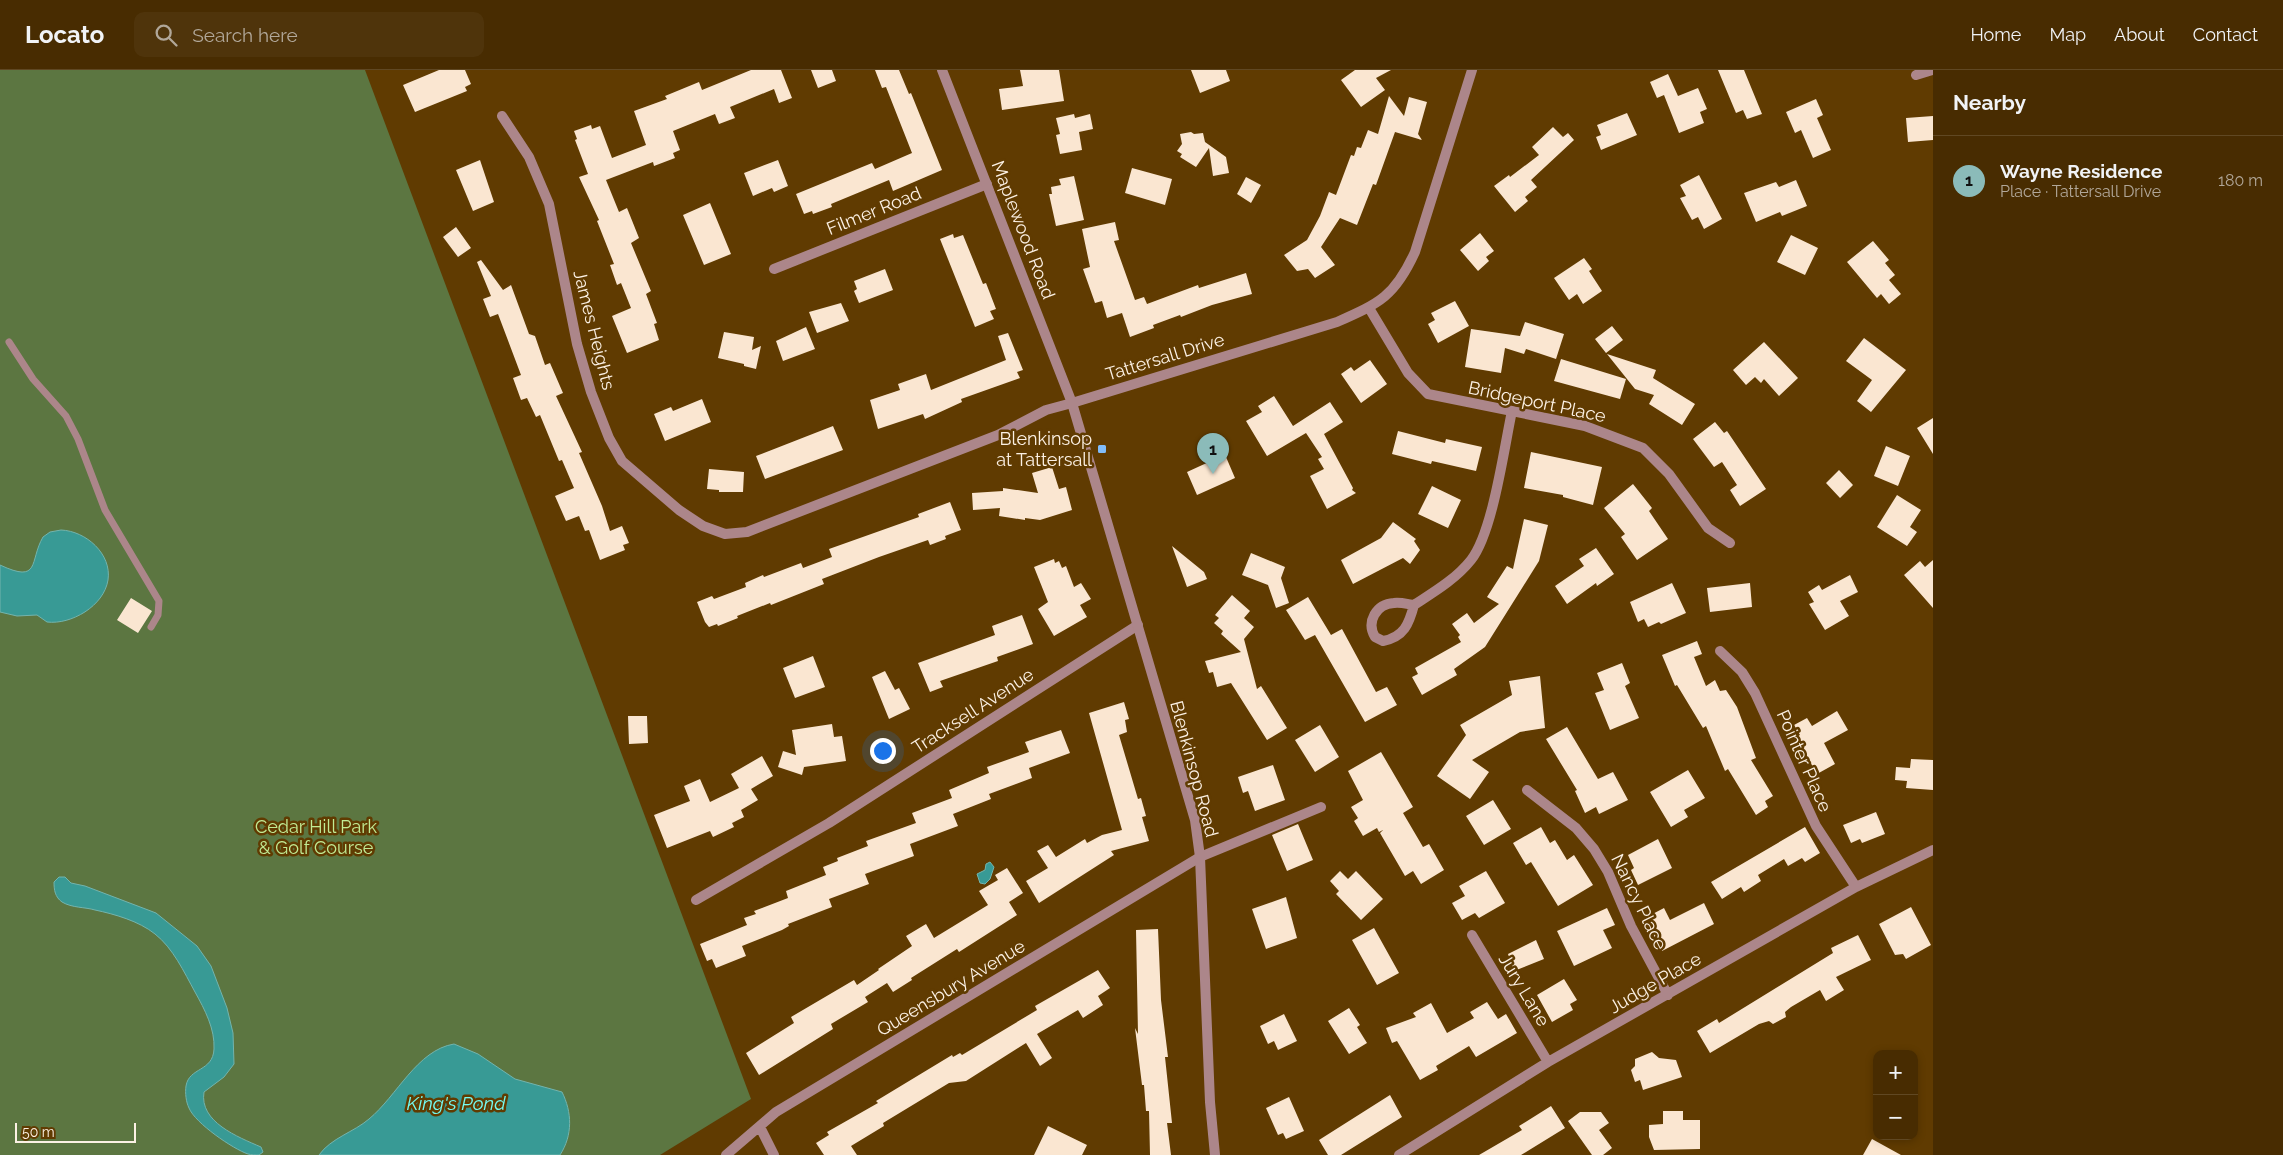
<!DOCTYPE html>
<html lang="en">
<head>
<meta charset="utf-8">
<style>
  :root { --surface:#482c01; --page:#4f340b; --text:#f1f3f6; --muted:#b1a799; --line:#604823; --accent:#8bbbb9 }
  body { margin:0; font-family:Raleway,sans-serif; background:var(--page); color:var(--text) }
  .controls { position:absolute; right:15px; bottom:15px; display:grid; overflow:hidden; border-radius:10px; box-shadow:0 2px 8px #0003 }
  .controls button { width:45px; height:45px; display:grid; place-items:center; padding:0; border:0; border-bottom:1px solid var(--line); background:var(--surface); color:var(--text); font:25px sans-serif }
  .scale { position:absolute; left:15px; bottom:12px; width:121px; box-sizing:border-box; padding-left:5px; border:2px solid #fcf1e4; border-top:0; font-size:14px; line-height:18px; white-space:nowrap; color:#fcf1e4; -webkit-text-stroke:4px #603b01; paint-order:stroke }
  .you { position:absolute; left:882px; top:680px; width:18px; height:18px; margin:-12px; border:4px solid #fff; border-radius:50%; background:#1a73e8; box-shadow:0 0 0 8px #1a73e833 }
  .badge { display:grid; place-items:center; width:32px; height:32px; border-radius:50%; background:var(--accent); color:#111; font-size:16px; font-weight:700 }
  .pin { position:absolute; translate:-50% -41px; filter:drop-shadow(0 1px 2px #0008) }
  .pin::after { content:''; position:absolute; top:26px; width:18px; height:15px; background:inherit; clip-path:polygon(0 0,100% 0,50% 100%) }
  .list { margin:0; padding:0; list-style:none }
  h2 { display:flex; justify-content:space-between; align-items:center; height:65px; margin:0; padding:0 20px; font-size:21px }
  h2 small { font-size:16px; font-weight:400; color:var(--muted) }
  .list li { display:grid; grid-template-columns:32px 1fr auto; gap:15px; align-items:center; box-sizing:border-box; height:90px; padding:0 20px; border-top:1px solid var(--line) }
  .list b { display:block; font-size:19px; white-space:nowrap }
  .list p { margin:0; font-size:16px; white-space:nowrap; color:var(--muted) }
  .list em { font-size:16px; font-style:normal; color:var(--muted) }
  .icon { flex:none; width:28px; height:28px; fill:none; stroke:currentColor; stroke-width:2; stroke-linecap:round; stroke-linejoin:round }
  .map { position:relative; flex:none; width:1933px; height:1085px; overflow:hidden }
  header { display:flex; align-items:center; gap:30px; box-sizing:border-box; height:70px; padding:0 25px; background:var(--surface); border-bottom:1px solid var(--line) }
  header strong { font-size:24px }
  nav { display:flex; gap:28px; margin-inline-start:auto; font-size:18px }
  .search { width:350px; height:45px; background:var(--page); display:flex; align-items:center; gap:12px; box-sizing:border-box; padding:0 18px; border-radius:10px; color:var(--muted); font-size:19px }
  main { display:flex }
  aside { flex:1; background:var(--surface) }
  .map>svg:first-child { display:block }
</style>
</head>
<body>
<header>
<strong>Locato</strong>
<div class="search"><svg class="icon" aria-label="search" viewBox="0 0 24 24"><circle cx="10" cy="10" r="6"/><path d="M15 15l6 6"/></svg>Search here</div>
<nav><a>Home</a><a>Map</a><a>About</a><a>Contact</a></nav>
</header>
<main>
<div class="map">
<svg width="1933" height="1085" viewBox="0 0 1933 1085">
  <rect width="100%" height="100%" fill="#603b01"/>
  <path fill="#5c7641" d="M0,0H365L751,1029L660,1085H0Z"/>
  <path fill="#389a95" stroke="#73b4ad" d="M61,460C86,461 112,484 108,510C104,536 71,555 47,552L37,545L17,546L0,542V495C41,514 29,491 43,467L50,462Z
    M990,792L994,797L990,809L985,814L980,813L977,804L985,800L986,794Z
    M59,807H65L71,813L85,816L156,843L197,876L211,896L227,938L233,963L234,994L224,1007L204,1022C199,1052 238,1067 261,1077L263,1082L259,1085C256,1085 251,1085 248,1084C233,1079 195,1053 189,1038C186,1032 185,1023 186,1016C189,997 213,1002 214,979C215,959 205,940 195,922C184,902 173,878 155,864C139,851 114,844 95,840C85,837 72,838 62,832C55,827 54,820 54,812Z
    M454,974L478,984L515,1009L562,1022C572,1042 573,1065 560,1085H319C331,1068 354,1062 369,1049C397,1026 417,980 454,974Z"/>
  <path fill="#fae6d1" d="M439,0H465L471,14L465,17L467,21L415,42L403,15Z
    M751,0H781L792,28L779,33L774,19L730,37L735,48L719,54L715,44L673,61L680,80L673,83L675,88L654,96L653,92L606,110L619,142L627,138L639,168L631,173L651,221L646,224L657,253L654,254L659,270L627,283L612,246L631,238L621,213L617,215L610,195L614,194L597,151L599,150L579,107L588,104L575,70L577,69L574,61L591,55L592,59L600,56L612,88L646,75L634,41L667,29L665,26L699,12L702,20Z
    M811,0H832L836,11L818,18Z
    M875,0H899L909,24L911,23L942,100L893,121L889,110L831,134L832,137L813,144L812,141L804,144L796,124L872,93L875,99L912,83L886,17L882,18Z
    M1020,0H1059L1064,31L1002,40L999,19L1023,16Z
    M1191,0H1226L1230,11L1200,23Z
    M1355,0H1391L1376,8L1385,20L1361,37L1341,10Z
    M1718,0H1744L1762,44L1747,49L1743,40L1736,43Z
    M1668,4L1678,26L1698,18L1707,39L1700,42L1704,53L1679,63L1664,25L1657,28L1650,12Z
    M1389,26L1404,46L1409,27L1427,32L1418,64L1422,70L1395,62L1376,115L1373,114L1357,155L1340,148L1321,177L1335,195L1315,208L1308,199L1297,201L1284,185L1307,170L1320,146L1329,122L1336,125L1351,85L1354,86L1357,77L1361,78L1368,60L1378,64Z
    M1816,29L1823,45L1817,48L1831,80L1813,88L1801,60L1795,63L1786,42Z
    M1627,43L1637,65L1601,80L1596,67L1601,65L1597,55Z
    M1074,44L1075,48L1090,44L1093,59L1079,62L1082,80L1060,84L1056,65L1060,64L1056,48Z
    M1933,46V70L1908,72L1906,48Z
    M1553,57L1563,67L1568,63L1574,70L1531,110L1537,117L1525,127L1528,131L1515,142L1494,116L1509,105L1510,107L1539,85L1532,77Z
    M1191,62L1194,64L1203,63L1205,72L1226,87L1229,103L1213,106L1209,78L1196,97L1180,87L1182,84L1177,81L1182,74L1180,64Z
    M480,90L494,132L473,141L456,100Z
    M778,90L788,116L774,122L772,118L753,126L744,103Z
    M1132,98L1172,109L1165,135L1125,123Z
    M1699,105L1722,149L1704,159L1698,147L1692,150L1680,128L1686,126L1680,115Z
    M1074,106L1084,150L1056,156L1049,124H1052L1051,117L1061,115L1059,109Z
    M1246,107L1261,115L1251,133L1237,124Z
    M1796,110L1807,136L1782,146L1780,142L1756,152L1744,123L1776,112L1779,117Z
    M710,133L731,184L704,195L683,145Z
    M1115,152L1119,170L1114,171L1135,230L1144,227L1147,234L1198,215L1199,218L1246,203L1252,224L1212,235L1181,247L1180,245L1153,255L1154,258L1130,267L1122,243L1107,248L1102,231L1095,233L1083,199L1090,197L1082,159Z
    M456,157L471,178L458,187L443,167Z
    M1480,163L1494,181L1486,187L1489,191L1478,201L1460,180Z
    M953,164L954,168L963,165L983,214L986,213L996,239L990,241L994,249L975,257L940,169Z
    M1791,165L1818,178L1805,205L1777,192Z
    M1873,171L1889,190L1885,193L1895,205L1889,210L1901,224L1889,234L1881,224L1877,228L1847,192Z
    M1584,188L1592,199L1589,201L1602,221L1583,234L1577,224L1569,230L1554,208Z
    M481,190L503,220L511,215L529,264L535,266L545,295L550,293L563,323L556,326L582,382L579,383L602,436L610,461L622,456L629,473L623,475L625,480L600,490L589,460L585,461L579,446L566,451L555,426L574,418L562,390L559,391L540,345L536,347L527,328L521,330L513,308L521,305L498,244L490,247L483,229L491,226L477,192Z
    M885,199L893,220L859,233L854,221L857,219L854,211Z
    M1455,231L1469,256L1438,273L1428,254L1435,250L1431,243Z
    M841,233L849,251L817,263L809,242Z
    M1525,252L1564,264L1556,289L1526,279L1524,284L1505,278L1501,303L1465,297L1471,259L1520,266Z
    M1612,256L1623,270L1606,283L1595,269Z
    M806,257L815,279L783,291L776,271Z
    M724,262L754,267L752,280L761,276L756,299L744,296V294L718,288Z
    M1008,263L1023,300L1017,302L1020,308L961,329L962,332L925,349L923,344L878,359L870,330L900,320L898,314L926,304L931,320L1006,290L998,266Z
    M1864,268L1906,300L1871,342L1857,331L1872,310L1846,291Z
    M1764,272L1798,308L1779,326L1764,309L1761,313L1755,307L1746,315L1733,300Z
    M1607,284L1656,300L1653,308L1695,334L1682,355L1649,334L1654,325L1635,319Z
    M1561,289L1626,309L1620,329L1554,311Z
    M1370,290L1387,314L1361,333L1341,304L1351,297L1354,301Z
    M1274,326L1293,356L1330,332L1343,352L1324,364L1353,418L1352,420L1356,423L1327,439L1310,406L1324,399L1318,389L1322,387L1306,363L1267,386L1246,351L1262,342L1258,336Z
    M702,329L711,352L665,371L654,344L671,337L673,341Z
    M1933,348V384L1917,358Z
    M1715,352L1724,363L1727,361L1766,419L1740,436L1730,420L1737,415L1722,392L1714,397L1693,369Z
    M833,356L843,380L765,409L756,386Z
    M1398,361L1445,373L1446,369L1482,377L1476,401L1432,391L1431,394L1392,384Z
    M1886,376L1910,386L1898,416L1874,406Z
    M1223,380L1235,408L1197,425L1187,402L1211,391L1209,386Z
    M1531,382L1602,397L1593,435L1563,427V425L1524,418Z
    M1052,397L1059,419L1066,417L1072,440L1040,450L1025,448V450L999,446L1000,438L973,440L972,423L1003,421V418L1038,423L1032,403Z
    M709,399L744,402L743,422H719V420L707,419Z
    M1839,400L1853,415L1840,428L1826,413Z
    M1633,414L1652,438L1649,441L1668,469L1637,490L1621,467L1625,464L1604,438Z
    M1432,416L1461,430L1448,458L1418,444Z
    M1897,425L1921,440L1910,457L1917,462L1907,476L1877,457Z
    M950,432L961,460L945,466L946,469L930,475L928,470L879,487L822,509L824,514L771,535L770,533L737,546L738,548L718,556L717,554L709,557L705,552L697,532L712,526L714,529L746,517L745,513L763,505L764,507L801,493L803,498L832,487L829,479L919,447L918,444Z
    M1524,449L1548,455L1539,491L1485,577L1454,599L1457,605L1422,625L1412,607L1418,604L1415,598L1461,572L1458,567L1460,565L1452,554L1467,543L1474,553L1499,534L1487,527L1507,496L1513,499Z
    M1393,452L1416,469L1414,471L1420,480L1410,494L1403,488L1353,514L1341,490L1381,468Z
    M1172,476L1204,502L1207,509L1187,517Z
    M1596,478L1614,504L1597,516L1596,513L1567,534L1555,516L1584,496L1579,489Z
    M1251,483L1285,497L1281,508L1289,533L1276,538L1268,515L1242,505Z
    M1054,489L1055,493L1059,491L1062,498L1066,496L1074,517L1081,513L1091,529L1080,535L1087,547L1054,566L1038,539L1048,532L1034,497Z
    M1933,490V538L1904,505L1920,491L1925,497Z
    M1850,505L1858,522L1840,531L1849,546L1825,560L1809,534L1814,532L1808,522L1819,515L1822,520Z
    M1672,513L1686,543L1661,554L1659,552L1648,557L1644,549L1638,552L1630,532Z
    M1750,513L1752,537L1710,542L1707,518Z
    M1232,525L1250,541L1244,548L1254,557L1244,569L1257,619L1261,616L1287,658L1267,670L1231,613L1217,617L1213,602L1209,603L1205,591L1241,582L1221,564L1223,561L1214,553L1219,548L1215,545Z
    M1308,527L1331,565L1342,559L1376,622L1387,617L1397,635L1365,652L1315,565L1305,570L1286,540Z
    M131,528L152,541L138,563L117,550Z
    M1022,545L1033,574L997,587L998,591L940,611L943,617L930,622L918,593L995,565L992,556Z
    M1697,571L1702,584L1694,587L1706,616L1715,610L1720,621L1726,620L1737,637L1756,688L1751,690L1773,726L1765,731L1768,737L1756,745L1728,699L1725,701L1706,656L1703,658L1677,615L1675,616L1662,585Z
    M813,586L825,617L795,628L783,598Z
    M1622,593L1630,613L1625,616L1639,648L1610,660L1595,623L1604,620L1597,603Z
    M885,601L895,620L899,618L910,639L889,649L872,607Z
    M1540,606L1545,658L1520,662L1472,690L1489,702L1470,729L1437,706L1466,665L1460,655L1512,625L1509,611Z
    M1124,632L1129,649L1125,650L1127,662L1119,665L1138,729L1141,728L1146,746L1142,747L1149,771L1111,781L1114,785L1039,833L1026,811L1048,798L1037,781L1048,775L1056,787L1085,769L1087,773L1102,765L1122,760L1089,643Z
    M1837,641L1848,660L1824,673L1835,694L1817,704L1796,667L1800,665L1794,655L1807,648L1812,656Z
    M628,646H647L648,673L629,674Z
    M832,654L834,667L842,666L846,691L804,697L802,705L778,697L783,681L796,685L792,660Z
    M1320,655L1339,687L1315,702L1295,670Z
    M1567,657L1598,709L1613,702L1628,730L1599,744L1596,737L1585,743L1575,721L1577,720L1546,669Z
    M1061,660L1070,683L1029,698L1032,708L989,724L991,729L953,744L958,756L910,774L914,786L865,804L869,814L829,829L832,837L788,854L789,856L782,860L742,876L746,886L716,898L712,889L707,891L700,874L747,855L744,848L756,844L754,841L788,828L786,821L826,805L823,797L838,791L837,788L868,776L866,771L916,753L912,743L952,728L949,720L989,703L987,697L1029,682L1025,672Z
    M1381,682L1413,737L1403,743L1423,777L1429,774L1444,800L1421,814L1413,801L1405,806L1380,763L1383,760L1379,762L1377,758L1363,766L1354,751L1358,748L1351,737L1363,730L1348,701Z
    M762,686L773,706L751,719L758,730L741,740L744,747L732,753L734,757L713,767L710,761L667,778L654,745L690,731L684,716L700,709L710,732L739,718L731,704Z
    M1911,689L1933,690V720L1906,718L1907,711L1895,710L1896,697L1910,698Z
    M1273,695L1285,730L1255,741L1248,721L1243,723L1238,707Z
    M1688,700L1705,728L1684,740L1688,747L1671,757L1650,722Z
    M1493,730L1511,759L1484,775L1466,746Z
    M1876,742L1885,764L1862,773L1860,769L1851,773L1843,755Z
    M1298,754L1313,790L1287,801L1272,765Z
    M1541,757L1550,773L1555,770L1567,790L1574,785L1593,815L1558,836L1531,792L1526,795L1513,773Z
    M1805,757L1820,783L1805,792L1802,788L1788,796L1784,789L1758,805L1761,811L1744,822L1741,817L1722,829L1711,812Z
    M1658,769L1672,798L1638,815L1631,800L1634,798L1628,785Z
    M1007,798L1023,823L1009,832L1017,845L959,882L957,879L911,908L912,910L893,922L887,913L865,927L868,932L831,954L833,959L759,1005L746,983L794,953L791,947L854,910L857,915L879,900L878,899L912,876L906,866L926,854L934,868L988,835L979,821L998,810L995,805Z
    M1340,801L1348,809L1356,801L1383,829L1361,850L1336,824L1339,821L1330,811Z
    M1486,801L1505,833L1479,848L1475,843L1462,850L1452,833L1465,826L1459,816Z
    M1286,827L1297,868L1266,879L1252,839Z
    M1704,833L1714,854L1662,881L1645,848L1664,838L1670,850Z
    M1911,837L1931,875L1906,889L1903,884L1895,885L1879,854Z
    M1607,838L1615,855L1603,860L1612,878L1574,896L1557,861Z
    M1374,858L1399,903L1377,915L1352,870Z
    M1158,859L1161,930L1168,987H1165L1172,1053H1167L1171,1085H1150L1149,1041H1146L1144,1015H1142L1135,958L1138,964L1136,860Z
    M1858,865L1871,890L1836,907L1844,920L1826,931L1820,920L1791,937L1785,942L1786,947L1773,954L1769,951L1759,954L1710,983L1697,961L1717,949L1719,953L1833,883L1831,878Z
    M1536,870L1544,889L1514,901L1508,884Z
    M1098,900L1110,918L1098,926L1103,935L1083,948L1078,940L1037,964L1052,988L1040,996L1026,973L966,1011L949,1013L883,1053L884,1056L851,1076L857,1085H824L816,1073L829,1065L827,1062L878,1033L876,1031L952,985L953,987L960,983L962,985L1037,940L1035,936Z
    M1564,909L1577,930L1570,934L1573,940L1552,952L1537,925Z
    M1487,932L1498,949L1506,944L1517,963L1476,987L1469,976L1436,996L1438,1000L1420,1010L1397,971L1392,973L1386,958L1416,947L1413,943L1431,933L1447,963L1474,948L1470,942Z
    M1349,938L1360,955L1357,957L1367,973L1349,984L1328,951Z
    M1284,944L1297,971L1278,980L1274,971L1268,974L1260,956Z
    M1652,982L1659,988L1676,990L1682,1007L1643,1020L1640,1010L1635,1012L1631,1000L1635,996V989Z
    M1390,1025L1402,1047L1341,1085H1328L1319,1070Z
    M1289,1027L1304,1061L1286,1069L1283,1063L1278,1065L1266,1038Z
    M1551,1036L1565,1058L1521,1085H1479L1522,1060L1519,1056Z
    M1663,1041H1683V1050H1700V1079L1654,1080L1649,1067V1055L1663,1054Z
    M1580,1042H1601L1609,1053L1599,1060L1612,1078L1603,1085H1592L1568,1051Z
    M1048,1056L1087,1075L1082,1085H1034Z
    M1872,1069L1901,1085H1863Z"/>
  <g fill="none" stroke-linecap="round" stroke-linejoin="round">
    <path stroke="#ac868a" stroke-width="7" d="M9,272L33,309L66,346L78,369L105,440L159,531L158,545L151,557"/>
    <path stroke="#ac868a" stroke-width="10" d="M1916,5L1932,0
      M502,46L529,87L549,134L577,274L591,322L609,368L622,391L679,440L703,456L725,464L747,462L998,365L1046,340L1072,333
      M774,199L987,114
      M1369,238L1408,303L1428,324L1585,356L1643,378L1669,404L1708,458L1730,473
      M1414,535C1409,554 1404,567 1383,571L1375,567C1366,552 1376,534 1394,533C1400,532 1407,534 1414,535C1434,522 1456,509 1471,490C1493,462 1504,378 1512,341
      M1720,581L1742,602L1755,623L1816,756L1856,817
      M1527,720L1576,758L1594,779L1608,802L1631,856L1668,925
      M696,830L829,753L1138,555
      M1472,865L1548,992
      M760,1057L774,1085
      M726,1085L776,1042L1200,787L1321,737
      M1399,1085L1548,992L1856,817L1933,780"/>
    <path stroke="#ac868a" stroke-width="10" d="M942,0L1072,333L1195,750L1200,787L1210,1032L1215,1085
      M1072,333L1337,252C1380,233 1395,226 1415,182L1472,0"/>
  </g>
  <rect fill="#81bdfa" stroke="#603b01" stroke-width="2" x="1097" y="374" width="10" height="10" rx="2.5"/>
  <g text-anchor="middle" stroke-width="5" stroke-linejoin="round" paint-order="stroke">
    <g font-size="18" fill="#fcf1e4" stroke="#603b01">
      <text transform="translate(874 141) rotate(-22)" y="6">Filmer Road</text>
      <text transform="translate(1023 160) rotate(69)" y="6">Maplewood Road</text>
      <text transform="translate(594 260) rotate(76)" y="6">James Heights</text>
      <text transform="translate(1165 287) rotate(-17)" y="6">Tattersall Drive</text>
      <text transform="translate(1537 332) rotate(12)" y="6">Bridgeport Place</text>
      <text transform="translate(973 641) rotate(-33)" y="6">Tracksell Avenue</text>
      <text transform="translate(1804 691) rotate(66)" y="6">Pointer Place</text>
      <text transform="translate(1194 699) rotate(75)" y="6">Blenkinsop Road</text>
      <text transform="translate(1639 832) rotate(64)" y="6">Nancy Place</text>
      <text transform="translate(1655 913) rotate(-30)" y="6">Judge Place</text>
      <text transform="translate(951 918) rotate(-31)" y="6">Queensbury Avenue</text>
      <text transform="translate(1524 920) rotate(59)" y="6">Jury Lane</text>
    </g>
    <g font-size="18" fill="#fcf1e4" stroke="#603b01" text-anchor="end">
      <text x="1092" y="375">Blenkinsop<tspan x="1092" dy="21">at Tattersall</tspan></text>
    </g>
    <g font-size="18" fill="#c0eb95" stroke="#603b01">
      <text x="316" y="763">Cedar Hill Park<tspan x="316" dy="21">&amp; Golf Course</tspan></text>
    </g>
    <g font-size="19" font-style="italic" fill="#73fcf4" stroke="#603b01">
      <text x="456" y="1040">King's Pond</text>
    </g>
  </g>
</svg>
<div class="controls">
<button>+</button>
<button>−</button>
</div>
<div class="scale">50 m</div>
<div class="you"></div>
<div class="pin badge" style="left:1213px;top:404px">1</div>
</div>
<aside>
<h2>Nearby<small></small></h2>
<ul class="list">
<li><span class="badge">1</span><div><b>Wayne Residence</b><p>Place · Tattersall Drive</p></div><em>180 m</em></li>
</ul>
</aside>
</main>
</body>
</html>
